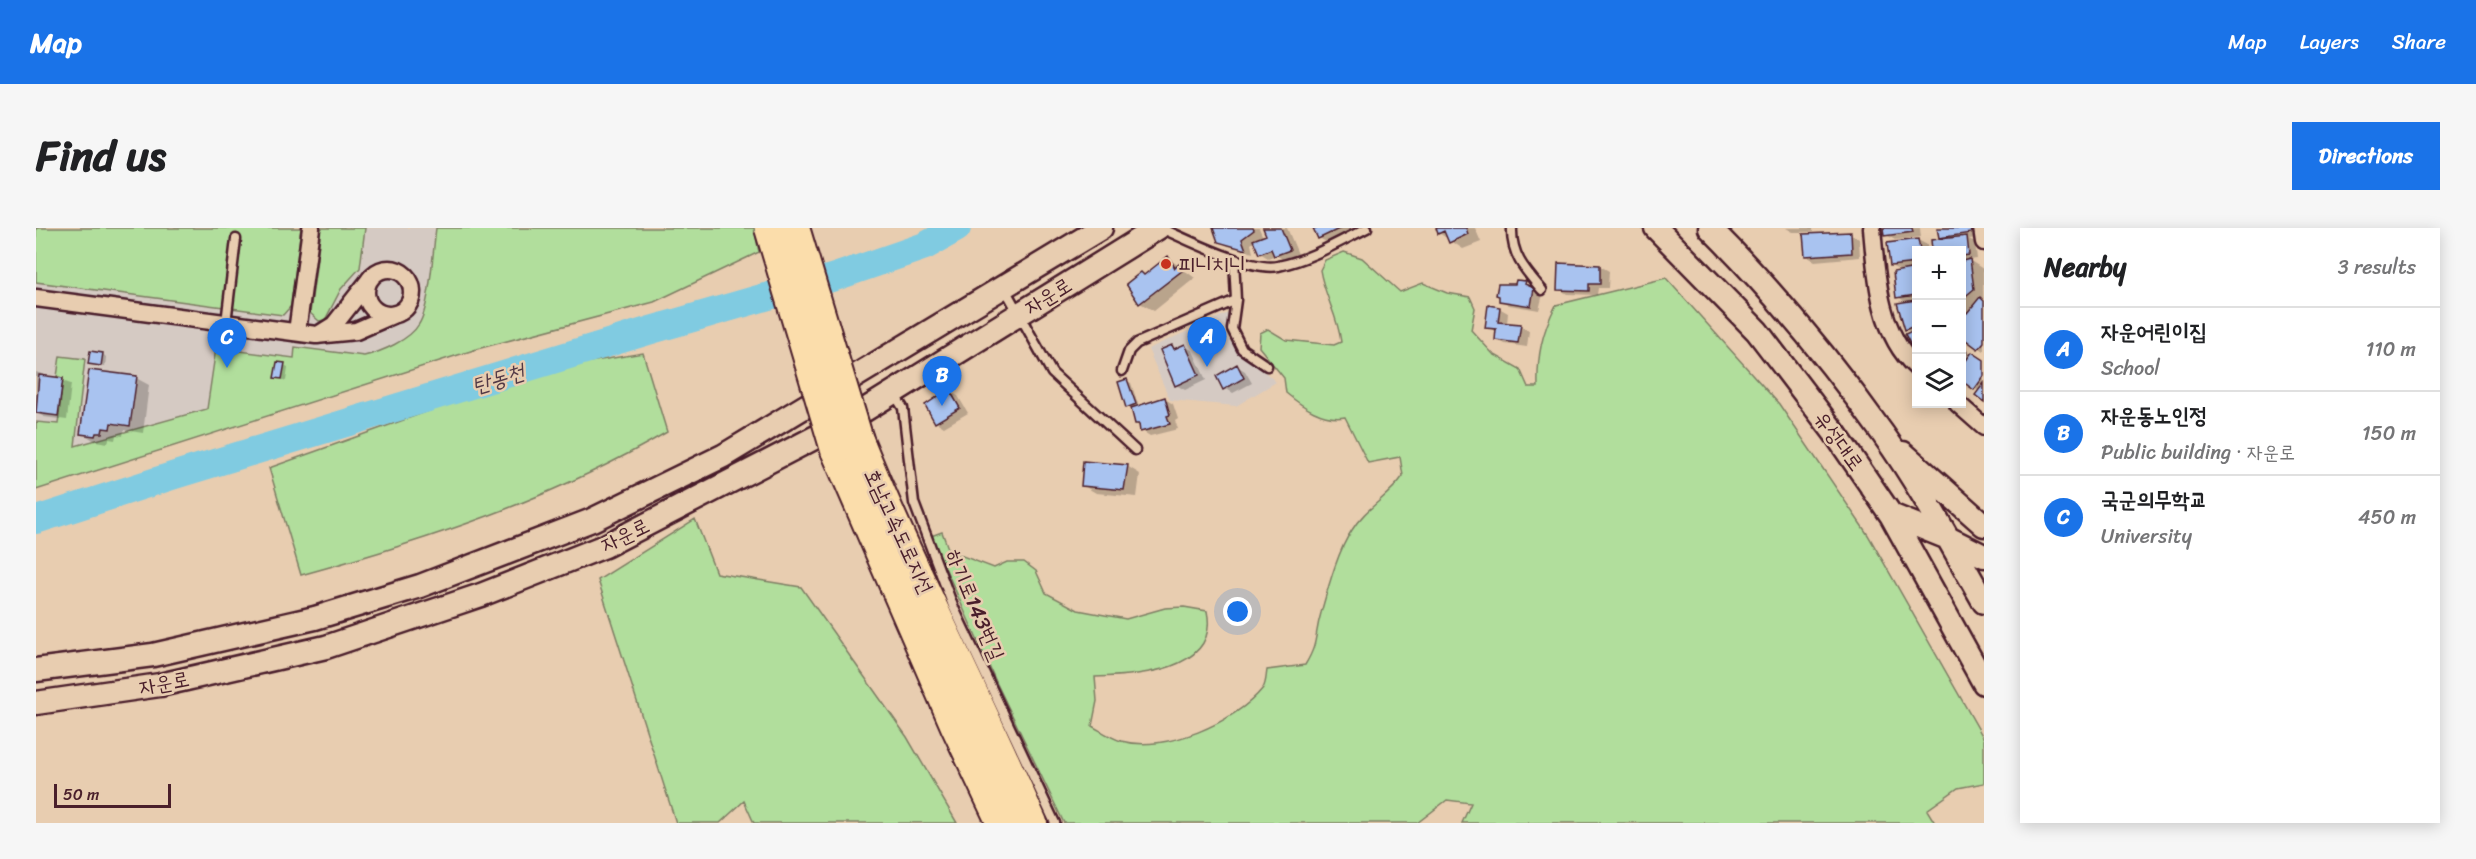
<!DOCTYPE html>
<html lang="en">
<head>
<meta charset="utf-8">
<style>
  :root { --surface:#fff; --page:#f6f6f6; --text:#202124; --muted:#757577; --line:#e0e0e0; --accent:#1a73e8 }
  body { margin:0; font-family:Sriracha,"Poor Story",sans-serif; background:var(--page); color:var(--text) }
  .controls { position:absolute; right:18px; top:18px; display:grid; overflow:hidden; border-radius:0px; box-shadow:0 3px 15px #0003 }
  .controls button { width:54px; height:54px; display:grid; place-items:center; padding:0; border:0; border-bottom:2px solid var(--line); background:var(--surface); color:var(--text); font:30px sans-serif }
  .scale { position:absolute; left:18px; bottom:15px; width:117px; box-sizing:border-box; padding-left:6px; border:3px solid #4a1f2b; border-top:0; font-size:16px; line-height:21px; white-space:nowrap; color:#4a1f2b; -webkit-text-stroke:4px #e8cdb0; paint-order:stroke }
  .you { position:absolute; left:1202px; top:384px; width:21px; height:21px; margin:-15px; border:4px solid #fff; border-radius:50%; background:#1a73e8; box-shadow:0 0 0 9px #1a73e833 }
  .badge { display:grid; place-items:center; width:39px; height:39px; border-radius:50%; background:var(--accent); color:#fff; font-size:20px; font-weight:700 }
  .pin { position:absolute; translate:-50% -50px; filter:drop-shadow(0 2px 3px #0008) }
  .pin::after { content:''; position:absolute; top:32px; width:21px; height:18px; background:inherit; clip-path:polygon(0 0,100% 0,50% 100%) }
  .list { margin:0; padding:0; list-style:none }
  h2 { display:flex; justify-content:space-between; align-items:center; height:78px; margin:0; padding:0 24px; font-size:26px }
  h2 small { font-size:20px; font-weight:400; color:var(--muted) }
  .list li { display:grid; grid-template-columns:39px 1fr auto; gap:18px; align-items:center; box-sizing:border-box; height:84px; padding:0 24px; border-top:2px solid var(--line) }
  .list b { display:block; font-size:22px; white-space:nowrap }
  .list p { margin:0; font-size:20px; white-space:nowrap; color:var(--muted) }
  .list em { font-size:20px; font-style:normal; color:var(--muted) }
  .icon { flex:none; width:33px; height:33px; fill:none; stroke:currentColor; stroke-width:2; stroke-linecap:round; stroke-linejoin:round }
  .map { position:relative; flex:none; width:1948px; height:595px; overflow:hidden; border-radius:0px }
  header { display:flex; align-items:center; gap:36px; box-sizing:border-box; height:84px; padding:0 30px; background:var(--accent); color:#fff }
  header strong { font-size:28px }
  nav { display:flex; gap:33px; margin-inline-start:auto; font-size:21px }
  .intro { display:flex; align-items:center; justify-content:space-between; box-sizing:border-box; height:144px; padding:0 36px }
  h1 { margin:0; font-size:42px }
  .button { padding:15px 27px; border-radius:0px; background:var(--accent); color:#fff; font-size:21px; font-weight:700 }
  main { display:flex; gap:36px; padding:0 36px }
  aside { flex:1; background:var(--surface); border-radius:0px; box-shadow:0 3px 15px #0003 }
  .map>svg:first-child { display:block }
</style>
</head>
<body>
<header>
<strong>Map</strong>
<nav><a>Map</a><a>Layers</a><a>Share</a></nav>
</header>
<div class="intro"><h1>Find us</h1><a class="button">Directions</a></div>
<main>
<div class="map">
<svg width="1948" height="595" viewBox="0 0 1948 595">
  <rect width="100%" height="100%" fill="#e8cdb0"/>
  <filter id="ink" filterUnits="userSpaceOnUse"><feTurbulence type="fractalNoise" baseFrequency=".0167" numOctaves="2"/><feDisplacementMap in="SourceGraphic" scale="12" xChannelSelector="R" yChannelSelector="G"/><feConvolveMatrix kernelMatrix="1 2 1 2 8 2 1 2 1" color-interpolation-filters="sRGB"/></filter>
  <g filter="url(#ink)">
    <path fill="#d5cac3" d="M0,0H718L723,24L618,74L441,121L0,262Z
      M1192,85V111L1240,154L1200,178L1134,172L1112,121Z"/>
    <path fill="#b1de9c" stroke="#7e7e64" stroke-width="1.5" d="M0,0H265L255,78L247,87L0,54Z
      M285,0H329L324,40L305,61L289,92L283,93L274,85Z
      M400,0H718L723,24L618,74L441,121L0,262V194L22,196L27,150L21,149L24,128L49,131L39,218L171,181L180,120L258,130L259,119L328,128C345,124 374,112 383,96C394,79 397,22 400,0Z
      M1308,24L1326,30L1364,64L1387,55L1411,65L1434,69L1439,80L1435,102L1457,126L1484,141L1492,159H1502C1501,128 1506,104 1520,77L1630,50L1743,176L1832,307L1948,511V555L1922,560L1891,582L1899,595H1426L1435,575L1411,572L1381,595H1028L961,456L895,308L906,304L913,323L958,340L971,334H988L1000,343L1010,365L1042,382L1090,391L1129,380L1148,379L1171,383C1184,444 1098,448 1059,449L1061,473L1056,498C1065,503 1075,510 1085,513C1129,525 1199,495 1227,460C1230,456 1230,448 1231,442L1269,437C1283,414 1278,408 1285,385C1292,360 1302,322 1316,302C1329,280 1353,269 1367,248L1364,229L1332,235L1309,189C1287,193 1267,179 1250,165L1248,150L1223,119L1224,105L1232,101L1250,112L1298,117L1305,114C1302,88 1288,67 1284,42L1289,32Z
      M607,125L631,204C517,271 392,312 265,347L233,240L418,174L535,137Z
      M659,291L680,345L765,359L871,509L921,595H718L708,573L684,595H640L562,352Z"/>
    <path fill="#0003" d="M1178,0H1223L1227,9L1232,7L1229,0H1251L1262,26L1248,32L1240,27L1232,30L1224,25L1219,13L1215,16L1217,25L1192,18L1183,13Z
      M1279,0H1315L1317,3L1292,15L1283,10Z
      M1401,0H1439L1445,14L1427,21L1403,5Z
      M1750,0H1777V4H1757Z
      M1849,0H1884L1885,9L1859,12L1850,7Z
      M1903,0H1942L1943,10L1933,11L1939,14L1941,31L1933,32L1947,41L1948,123L1926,107V22H1898L1897,13L1909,12L1904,9Z
      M1815,6L1823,11L1824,29L1779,33L1770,28Z
      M1882,12L1891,17V22H1880V124L1871,107L1876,105L1870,101L1871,75L1862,69L1867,44L1855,38Z
      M1132,30L1159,50L1118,83L1104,75L1092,56L1109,48Z
      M1564,38L1573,43L1572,60H1562L1561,67L1531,66L1523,61Z
      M1467,56L1498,61L1507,66L1503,82L1473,77L1464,72L1463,57Z
      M1463,80L1472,85L1471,96L1485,98L1493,103L1491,119L1469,116L1460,111L1461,104L1451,99Z
      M1135,118L1141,122L1149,118L1157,123L1170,152L1149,162L1140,157Z
      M1926,119L1948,133V172L1944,164L1926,151Z
      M67,126L70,129L69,139L54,136Z
      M248,137L252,139L250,153L240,149Z
      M1201,138L1209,143L1216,155L1197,165L1189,160Z
      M0,144L35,156L31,192L8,189L0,184Z
      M100,150L113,157L107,205L88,202L87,208L80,207L79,212L73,211L72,215L59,213L46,205Z
      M1091,153L1095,155L1103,179L1129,171L1137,176L1142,191L1139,193L1142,201L1114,208L1106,203L1100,195L1097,180L1091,179Z
      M913,163L922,168L932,185L908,199L900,194Z
      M1091,238L1104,246L1101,269L1060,265L1046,257Z"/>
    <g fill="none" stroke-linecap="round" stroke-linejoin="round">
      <path stroke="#80cbe1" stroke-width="28" d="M0,292L139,247L615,102L799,49L889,18L921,0"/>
    </g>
    <path fill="#a9c3f0" stroke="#4a1f2b" stroke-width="1.5" d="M1177,0H1217L1218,2L1206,11L1210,22L1182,14Z
      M1227,0H1245L1254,22L1238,28L1235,21L1223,26L1217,12L1230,7Z
      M1277,0H1305L1282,11Z
      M1400,0H1430L1432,6L1413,15L1408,3L1402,6Z
      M1847,0H1876L1877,4L1848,8Z
      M1901,0H1934L1935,5L1903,10Z
      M1815,4L1816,25L1769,28L1767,6Z
      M1931,8L1933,27L1926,28V22H1896L1895,12Z
      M1882,11L1884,22H1880V35L1854,38L1851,15Z
      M1132,28L1139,40L1143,36L1147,42L1103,76L1090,56L1105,44L1108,47Z
      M1934,31L1938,61L1926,71V33Z
      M1522,35L1564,37V56H1553V63L1521,62Z
      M1880,40V67L1860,70L1857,44Z
      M1480,52L1490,53L1489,56L1498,60L1495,78L1463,73V68L1460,67L1462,56H1479Z
      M1944,69L1948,73V114L1942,121L1926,109V82L1931,85Z
      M1880,72V97L1869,102L1861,75Z
      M1452,77L1464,79L1462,94L1485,96L1482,115L1459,112L1460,101L1449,100Z
      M1876,103H1880L1879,125L1869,106Z
      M1149,116L1163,147L1139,158L1124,122L1136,117L1138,121Z
      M1926,118L1932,123L1926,131Z
      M54,123L67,125L65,138L52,136Z
      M1936,124L1948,132V148L1938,162L1926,153V138Z
      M241,134L249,135L246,151L238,150Z
      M1201,136L1208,150L1187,162L1180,148Z
      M53,142L101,148L94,198L75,195L74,201L67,200L66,205H60L59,208L44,206Z
      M3,147L27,150L22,188L0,185Z
      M1091,151L1100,176L1090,180L1082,154Z
      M1948,155V174L1939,167Z
      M913,161L924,180L899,195L889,177Z
      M1129,169L1134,187L1131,188L1134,196L1104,204L1103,196H1099L1095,180Z
      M1047,233L1092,237L1088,262L1045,258Z"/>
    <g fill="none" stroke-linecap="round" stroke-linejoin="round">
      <g stroke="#4a1f2b" stroke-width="13">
        <path id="lane" d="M1125,0C1150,11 1216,44 1242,38C1273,32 1303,14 1331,0
          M1476,0C1475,27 1489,42 1506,62
          M1198,31L1200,72L1196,101L1206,121L1231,138
          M969,61L1016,145L1099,222
          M190,95L200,11
          M1086,143L1093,123L1101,115L1200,72
          M857,164L867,180L878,275L917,378L1019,595"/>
      </g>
      <g stroke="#4a1f2b" stroke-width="21">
        <path id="street" d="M1836,0C1840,47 1843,106 1880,139
          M1946,0L1948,14
          M330 64a23 23 0 1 1 46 0a23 23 0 1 1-46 0Z
          M0,70L280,107L320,103L359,86
          M261,104L275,0
          M282,107L298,97L335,50
          M1922,176L1948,199"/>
      </g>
      <g stroke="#4a1f2b" stroke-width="27">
        <path id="secondary" d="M1620,0L1721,103L1798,204L1855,287L1948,455
          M1674,0C1737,63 1795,133 1847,206C1885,259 1916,318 1948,374
          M1867,225L1948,297
          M1855,287L1912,310L1948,328
          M0,442L117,427L279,390L384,358L556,292L687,228L1065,0
          M0,475L124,457L290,419L445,367L569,318L811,193L1122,0"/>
      </g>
      <g stroke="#4a1f2b" stroke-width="34">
        <path id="highway" d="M822,212C875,342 940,467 996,595
          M800,222L920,498L966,595"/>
      </g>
      <use href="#lane" stroke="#e8cdb0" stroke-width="8"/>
      <use href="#street" stroke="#e8cdb0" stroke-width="16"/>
      <use href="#secondary" stroke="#e8cdb0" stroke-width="22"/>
      <use href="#highway" stroke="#fbddab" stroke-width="30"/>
      <g stroke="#4a1f2b" stroke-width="34" stroke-linecap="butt">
        <path id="highway-bridge" d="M734,0L800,222
          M758,0L822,212"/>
      </g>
      <use href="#highway-bridge" stroke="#fbddab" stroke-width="30"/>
    </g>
  </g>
  <circle fill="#c8321e" stroke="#e8cdb0" stroke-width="2" cx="1130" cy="36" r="6"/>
  <g text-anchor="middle" stroke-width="5" stroke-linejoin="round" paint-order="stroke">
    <g font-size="21" fill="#4a1f2b" stroke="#e8cdb0" text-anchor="start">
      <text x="1142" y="43">피니치니</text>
    </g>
    <g font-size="21" fill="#4a1f2b" stroke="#e8cdb0">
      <text transform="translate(1012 68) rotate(-32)" y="7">자운로</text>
      <text transform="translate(1803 213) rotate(54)" y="7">유성대로</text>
      <text transform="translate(863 303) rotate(65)" y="7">호남고속도로지선</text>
      <text transform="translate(589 307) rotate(-26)" y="7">자운로</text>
      <text transform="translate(939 377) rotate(67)" y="7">하기로143번길</text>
      <text transform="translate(128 455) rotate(-11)" y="7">자운로</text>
    </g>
    <g font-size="22" font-style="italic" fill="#523946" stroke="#e8cdb0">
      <text transform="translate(462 150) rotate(-17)" y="8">탄동천</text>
    </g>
  </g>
</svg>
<div class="controls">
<button>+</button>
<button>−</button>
<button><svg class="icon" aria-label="layers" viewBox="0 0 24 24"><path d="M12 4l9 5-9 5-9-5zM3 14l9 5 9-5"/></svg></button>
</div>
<div class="scale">50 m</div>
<div class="you"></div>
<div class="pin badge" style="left:1171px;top:139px">A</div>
<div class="pin badge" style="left:906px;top:178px">B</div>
<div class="pin badge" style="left:191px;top:140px">C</div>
</div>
<aside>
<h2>Nearby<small>3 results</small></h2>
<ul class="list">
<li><span class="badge">A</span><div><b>자운어린이집</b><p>School</p></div><em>110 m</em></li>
<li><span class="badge">B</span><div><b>자운동노인정</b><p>Public building · 자운로</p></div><em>150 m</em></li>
<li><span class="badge">C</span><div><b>국군의무학교</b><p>University</p></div><em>450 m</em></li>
</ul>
</aside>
</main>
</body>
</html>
